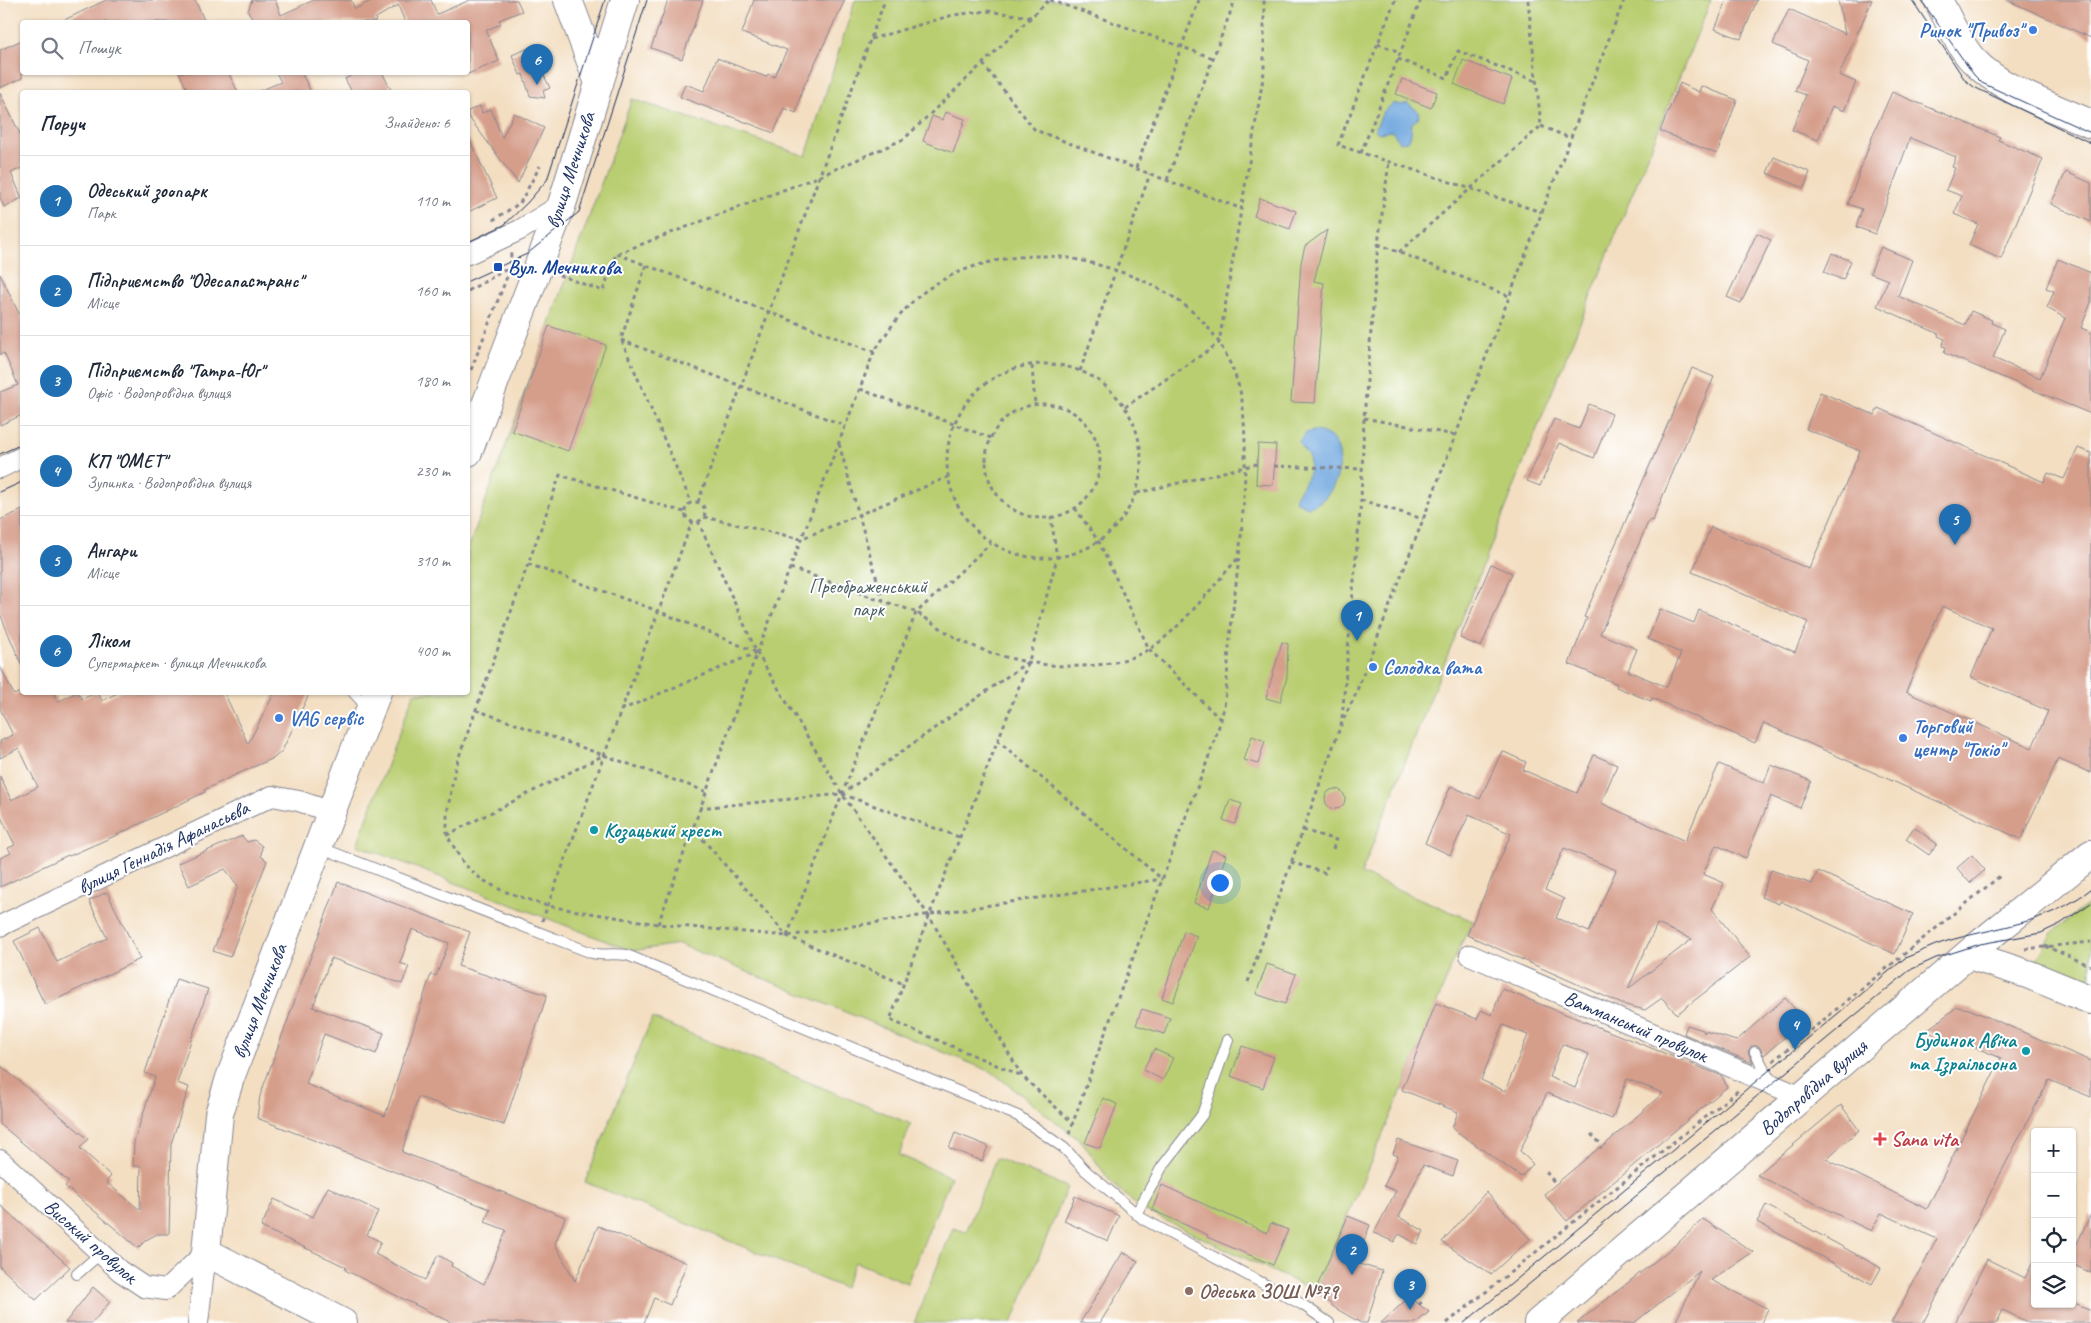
<!DOCTYPE html>
<html lang="uk">
<head>
<meta charset="utf-8">
<style>
  :root { --surface:#fff; --page:#f6f6f7; --text:#1f2937; --muted:#747a83; --line:#e0e1e3; --accent:#1f6fb2 }
  body { margin:0; font-family:Caveat,sans-serif; background:var(--page); color:var(--text) }
  .controls { position:absolute; right:15px; bottom:15px; display:grid; overflow:hidden; border-radius:5px; box-shadow:0 1px 4px #0004 }
  .controls button { width:45px; height:45px; display:grid; place-items:center; padding:0; border:0; border-bottom:1px solid var(--line); background:var(--surface); color:var(--text); font:25px sans-serif }
  .you { position:absolute; left:1219px; top:882px; width:18px; height:18px; margin:-12px; border:4px solid #fff; border-radius:50%; background:#1a73e8; box-shadow:0 0 0 8px #1a73e833 }
  .badge { display:grid; place-items:center; width:32px; height:32px; border-radius:50%; background:var(--accent); color:#fff; font-size:16px; font-weight:700 }
  .pin { position:absolute; translate:-50% -41px; filter:drop-shadow(0 1px 2px #0008) }
  .pin::after { content:''; position:absolute; top:26px; width:18px; height:15px; background:inherit; clip-path:polygon(0 0,100% 0,50% 100%) }
  .list { margin:0; padding:0; list-style:none }
  h2 { display:flex; justify-content:space-between; align-items:center; height:65px; margin:0; padding:0 20px; font-size:21px }
  h2 small { font-size:16px; font-weight:400; color:var(--muted) }
  .list li { display:grid; grid-template-columns:32px 1fr auto; gap:15px; align-items:center; box-sizing:border-box; height:90px; padding:0 20px; border-top:1px solid var(--line) }
  .list b { display:block; font-size:19px; white-space:nowrap }
  .list p { margin:0; font-size:16px; white-space:nowrap; color:var(--muted) }
  .list em { font-size:16px; font-style:normal; color:var(--muted) }
  .icon { flex:none; width:28px; height:28px; fill:none; stroke:currentColor; stroke-width:2; stroke-linecap:round; stroke-linejoin:round }
  .map { position:relative; flex:none; width:2091px; height:1323px; overflow:hidden }
  .search { position:absolute; background:var(--surface); box-shadow:0 1px 4px #0004; left:20px; top:20px; width:450px; height:55px; display:flex; align-items:center; gap:12px; box-sizing:border-box; padding:0 18px; border-radius:5px; color:var(--muted); font-size:19px }
  .panel { position:absolute; background:var(--surface); box-shadow:0 1px 4px #0004; left:20px; top:90px; width:450px; height:605px; border-radius:5px }
  .map>svg:first-child { display:block }
</style>
</head>
<body>
<div class="map">
<svg width="2091" height="1323" viewBox="0 0 2091 1323">
  <rect width="100%" height="100%" fill="#fff"/>
  <filter id="ink" filterUnits="userSpaceOnUse"><feTurbulence type="fractalNoise" baseFrequency=".02" numOctaves="2"/><feDisplacementMap in="SourceGraphic" scale="10" xChannelSelector="R" yChannelSelector="G"/><feConvolveMatrix kernelMatrix="1 2 1 2 8 2 1 2 1" color-interpolation-filters="sRGB"/></filter>
  <filter id="wash" filterUnits="userSpaceOnUse"><feTurbulence type="fractalNoise" baseFrequency=".0096" numOctaves="4" result="noise"/><feDisplacementMap in="SourceGraphic" scale="20" xChannelSelector="R" yChannelSelector="G"/><feGaussianBlur stdDeviation="1.12" result="paint"/><feColorMatrix in="noise" values="0 0 0 0 0 0 0 0 0 0 0 0 0 0 0 0 0 1.4 0 .05"/><feComposite in="paint" operator="in"/></filter>
  <g filter="url(#wash)">
    <rect width="100%" height="100%" fill="#f3dec1"/>
    <path fill="#b9ce71" stroke="#6a7e68" d="M855,0H1711L1541,419L1361,874L1473,921L1458,950L1402,1090L1315,1291L1139,1208L1110,1181L1083,1143L992,1072L679,944L632,951L357,845L414,693L468,692V549L632,99L806,156Z
      M2091,902V985L2037,961V959L2054,931Z
      M652,1018L911,1124L899,1155L951,1177L907,1283L855,1262L844,1288L585,1182Z
      M996,1158L1067,1187L1012,1323H914L953,1228L966,1232Z"/>
    <path fill="#71a8df" stroke="#466c9e" d="M1394,103L1401,105L1408,103L1420,113L1418,118L1412,123L1411,134L1407,141L1400,142L1392,131L1379,133L1375,130L1383,112Z
      M1314,431C1356,434 1341,501 1308,507L1295,501C1297,487 1311,480 1310,463C1309,454 1301,450 1299,442L1306,433Z"/>
    <g id="blocks">
      <path fill="#d59e8b" fill-rule="evenodd" d="M106,0H195L205,22H60Z
        M252,0H275L281,15L314,0H351L355,9L373,0H431L437,14L470,0H517L522,11L499,20L501,24L486,30L499,61L468,74V22H405L398,5L376,18L375,22H254L248,11Z
        M668,0H703L682,59L651,48Z
        M754,0H845L802,90L796,113L784,108L774,133L680,97L685,84L704,91L717,58L766,77L768,74L774,77L787,50L742,33Z
        M1727,0H1757L1741,39L1715,29Z
        M1838,0H1872L1839,75L1856,82L1844,111L1832,106L1818,140L1792,130L1806,95L1795,91L1808,60L1773,44L1789,9L1845,34Z
        M2007,0H2091V38Z
        M22,40V78L0,88V50Z
        M536,45L544,65L540,67L550,88L543,91L545,98L530,96L523,74L520,75L512,55Z
        M1463,60L1512,79L1503,104L1454,84Z
        M179,72H228L238,92H188Z
        M276,72H301L311,92H257L281,82Z
        M358,72H382L392,92H352L345,79Z
        M1402,79L1437,92L1431,108L1396,94Z
        M1680,83L1699,92L1701,86L1737,100L1717,154L1660,131Z
        M1892,92L2000,137L1998,140L2043,159L2001,259L1969,245L1978,224L1954,214L1962,196L1946,190L1955,168L1952,167L1956,157L1910,138L1875,234L1856,227L1862,209L1848,204L1874,132Z
        M0,93L22,138V168L11,173L22,198L4,207L0,198Z
        M480,106L482,113L491,109L502,138L514,113L544,128L518,183L468,116V111Z
        M945,112L965,119L953,153L923,141L932,116L942,120Z
        M468,137L497,198L468,212Z
        M1774,157L1810,172L1804,188L1767,173Z
        M2066,172L2091,183V222L2051,204Z
        M1260,198L1296,211L1290,229L1254,216Z
        M1327,230L1314,281L1324,283L1315,403L1291,402L1301,263L1305,246Z
        M1757,233L1771,240L1741,303L1727,297Z
        M1881,247L1912,260L1898,296L1965,325L1971,311L1992,320L1991,323L2005,329L1993,358L2040,378L2065,318L2047,308L2054,291L2046,288L2058,259L2091,273V302L2081,328L2091,332V414L1944,353L1946,347L1942,346L1945,339L1938,336L1939,334L1877,306L1888,280L1870,273Z
        M1832,253L1851,261L1843,280L1824,272Z
        M0,274L22,320V415L0,425V392L18,385L4,353L0,355Z
        M549,326L606,345L568,451L512,431Z
        M1692,368L1714,377L1652,521L1649,520L1600,634L1637,649L1628,671L1667,687L1681,653L1648,639L1660,609L1694,623L1699,610L1795,652L1808,622L1692,572L1711,527L1809,569L1860,451L1806,429L1820,392L1875,415L1878,408L2044,482L2048,473L2064,479L2078,448L2091,453V773L2058,759L2021,839L1764,723L1755,743L1652,698L1651,701L1616,687L1617,684L1569,664L1587,618L1584,617ZM1942,606L1992,628L1971,677L2048,711L2032,748L1906,692Z
        M1589,404L1612,414L1594,458L1559,443L1540,486L1527,481L1554,419L1579,429Z
        M1258,444L1276,445L1273,485L1256,484Z
        M22,510V666L0,614V520Z
        M1491,564L1512,573L1481,647L1460,638Z
        M1282,642L1288,644L1287,677L1280,702L1266,698Z
        M0,666L14,695L20,692H53L57,702L77,692L82,699L98,692L102,701L119,692H224L248,744L275,692H310L282,751L274,758L235,775L204,790L205,792L117,835L69,856L68,855L0,887V858L11,853L8,848L15,845L0,815V776L11,800L38,787L19,748L0,758V741L13,735L0,709Z
        M1252,736L1265,741L1258,764L1244,760Z
        M1502,751L1526,762L1523,770L1577,793L1594,755L1617,765L1601,803L1685,841L1719,764L1764,783L1771,765L1811,781L1800,808L1771,796L1746,858L1716,845L1703,874L1724,883L1712,909L1750,957L1677,1014L1662,998L1645,1010L1622,1004L1467,935L1511,834L1469,815L1450,855L1425,843L1451,786L1480,799ZM1564,848L1616,870L1589,932L1556,918L1564,899L1545,890ZM1657,924L1692,939L1628,989Z
        M1325 799a10 10 0 1 1 20 0a10 10 0 1 1-20 0Z
        M1230,800L1242,804L1235,824L1223,820Z
        M1914,827L1937,844L1929,855L1906,839Z
        M242,836L247,842L254,840L262,846L261,856L267,861L230,957L213,951L238,886L225,869L189,886L178,863Z
        M1212,850L1226,855L1209,908L1194,903Z
        M1972,855L1985,870L1970,883L1957,868Z
        M1771,870L1812,884L1818,871L1913,914L1895,954L1780,901L1779,904L1761,897Z
        M338,882L470,932L458,966L547,995L504,1125L418,1097L402,1152L565,1217L555,1244L575,1281L598,1226L687,1263L670,1305L654,1298L644,1323H452L345,1270L346,1267L261,1227L274,1199L313,1217L328,1187L378,1211L367,1235L381,1242L375,1254L425,1280L438,1255L452,1263L451,1266L484,1284L506,1230L485,1222L490,1209L257,1118L260,1096ZM412,929L449,943L436,976L431,974L385,1116L306,1084L324,1034L376,1054L384,1033L313,1007L331,958L402,984L409,966L400,963Z
        M107,892L140,959L45,1005L14,941L40,928L57,962L107,938L89,901Z
        M1184,931L1197,936L1173,1002L1162,998Z
        M1267,964L1296,974L1285,1004L1256,994Z
        M176,979L208,989L177,1083L189,1087L171,1144L169,1234H157L146,1240L138,1248L65,1186L69,1182L0,1124V1065L88,1139L80,1148L111,1176L106,1182L140,1210L141,1166H133L134,1142L155,1077L145,1073Z
        M1502,989L1722,1076L1727,1087L1567,1221L1544,1194L1601,1146L1600,1149L1663,1093L1627,1079L1612,1119L1547,1093L1520,1151L1533,1164L1521,1177L1452,1128L1458,1112L1402,1090L1436,1003L1477,1019L1481,1010L1492,1015ZM1503,1025L1528,1035L1505,1091L1481,1080ZM1562,1044L1589,1054L1575,1088L1549,1077Z
        M1785,998L1805,1020L1764,1055L1759,1046H1751L1748,1052L1753,1063L1684,1034L1687,1025L1703,1030L1704,1033L1705,1031L1736,1041Z
        M1957,1007L1969,1009L2091,1061V1097L2049,1080L1923,1323H1891L1937,1239L1881,1213L1871,1231L1757,1175L1841,1105L1859,1130L1826,1159L1927,1209L2001,1058L1957,1040L1947,1044L1927,1030Z
        M1142,1009L1170,1018L1164,1034L1136,1025Z
        M1242,1046L1274,1057L1263,1088L1231,1076Z
        M1154,1049L1173,1058L1163,1080L1143,1070Z
        M1103,1098L1117,1104L1100,1148L1085,1143Z
        M955,1133L988,1146L982,1161L949,1148Z
        M1398,1140L1458,1161L1453,1176L1423,1165L1399,1217L1424,1231L1417,1244L1399,1234L1394,1242L1374,1233L1396,1191L1384,1186L1398,1156L1393,1154Z
        M1162,1185L1267,1233L1271,1223L1288,1230L1273,1265L1207,1237L1208,1235L1152,1210Z
        M1486,1192L1530,1239L1491,1274L1442,1242Z
        M1075,1196L1119,1216L1108,1241L1064,1221Z
        M0,1205L70,1267L36,1300L0,1267Z
        M1766,1205L1881,1268L1872,1284L1757,1222Z
        M2091,1214V1273L2072,1264V1254Z
        M1348,1216L1370,1225L1356,1263L1382,1271L1367,1323H1361L1335,1308L1315,1291Z
        M1703,1219L1753,1252L1711,1280L1768,1309L1761,1323H1675L1700,1271L1634,1323H1577L1678,1243Z
        M1123,1252L1138,1261L1100,1323H1080Z
        M2035,1258V1304H2077L2091,1310V1323H2029L2003,1310L1997,1323H1955L1987,1259L2025,1278Z
        M93,1287L110,1302L92,1323H65Z
        M1409,1297L1429,1312L1416,1323H1381Z"/>
    </g>
  </g>
  <g filter="url(#ink)">
    <use href="#blocks" fill-opacity="0" stroke="#878690" stroke-width="1"/>
    <g fill="none" stroke-linecap="round" stroke-linejoin="round">
      <g stroke="#878690" stroke-width="12">
        <path id="lane" d="M353,692L368,708
          M319,847L592,953C604,956 615,953 627,955L1018,1116L1064,1148L1086,1171L1143,1219L1303,1305L1329,1323
          M1755,1052L1771,1082
          M1136,1214L1162,1167L1202,1115L1228,1040
          M77,1274L101,1253"/>
      </g>
      <g stroke="#878690" stroke-width="22">
        <path id="street" d="M468,254L520,230L562,204
          M0,468L22,457
          M0,926L272,796L299,801L331,812
          M1470,955L1801,1097
          M0,1160L120,1271L144,1287L166,1290L206,1252
          M198,1323L206,1252"/>
      </g>
      <g stroke="#878690" stroke-width="30">
        <path id="secondary" d="M1938,0C1948,18 1959,46 1973,60C2000,90 2054,107 2091,124
          M599,83L625,0
          M1969,955L2030,975L2091,1000"/>
      </g>
      <g stroke="#878690" stroke-width="30">
        <path id="primary" d="M468,452L562,204L599,83L568,0
          M343,1323L206,1252L219,1114L230,1078L377,692
          M1538,1323L1980,944L2091,854"/>
      </g>
      <path stroke="#878690" stroke-width="3" stroke-dasharray="4 4" stroke-linecap="butt" d="M1050,0L1213,58
        M1395,0L1338,145L1541,212
        M1528,0L1541,126
        M871,39L953,15L987,11L1031,17
        M1378,44L1400,52
        M1398,59L1447,78L1458,51L1536,81
        M983,64L1035,130L1242,209
        M1541,126L1570,138
        M1361,153L1421,0
        M1136,168L1199,0
        M1167,180L1235,0
        M493,220L520,203L540,166
        M1378,244L1509,296
        M1399,252L1541,126
        M617,254L874,352
        M646,265L621,339L691,502
        M559,275L603,291L616,254L820,176L904,139L1049,0
        M468,291L503,271L514,269
        M621,340L846,426
        M947 461a97 97 0 1 1 194 0a97 97 0 1 1-194 0Z
        M1032,366L1035,405
        M471,370L510,269L511,253
        M1080,371L1150,174
        M860,389L991,438
        M986 461a57 57 0 1 1 114 0a57 57 0 1 1-114 0Z
        M1125,407L1219,343L1264,72V0
        M1364,418L1455,435
        M839,444L883,601
        M1274,466L1362,469
        M1137,493L1257,464
        M1361,500L1423,519
        M685 512a10 10 0 1 1 20 0a10 10 0 1 1-20 0Z
        M698,502L885,0
        M1075,508L1099,542L1149,649L1221,720
        M684,512L560,475L455,768L447,814V835L463,863L481,879L501,890L547,906L658,924L787,936L1162,879
        M704,517L801,539L948,477
        M698,521L757,653L842,794L929,916L1022,1076L1073,1123
        M528,564L658,611L756,652
        M790,568C819,578 847,588 876,599C889,603 903,607 915,612C932,621 947,634 964,642C1014,666 1097,678 1148,650C1177,633 1215,584 1238,558
        M476,710L705,791
        M621,710L756,653
        M1342,718L1361,500L1364,418L1378,244L1389,162
        M997,740L1162,879
        M842,794L1029,661
        M699,808L842,794L959,837
        M692,827L787,936L904,984
        M1303,830L1336,840L1333,849
        M447,835L604,755
        M1291,862L1325,873L1327,866
        M542,921L692,522
        M658,924L757,653L874,352C890,328 906,303 931,287C969,261 1029,250 1074,259C1130,271 1189,294 1220,344C1231,363 1241,386 1243,408C1250,484 1238,562 1230,637C1227,665 1228,697 1220,723C1207,765 1190,805 1175,845C1139,942 1102,1039 1068,1137
        M787,936L842,794L916,613L991,543
        M2045,946L2091,966
        M2025,949L2091,942
        M1248,982L1342,722L1354,698L1624,0
        M1773,1061L2000,876
        M1020,1075L890,1020L929,916L1029,661L1057,558L1051,517
        M1591,1134L1602,1145
        M1546,1172L1556,1184
        M1419,1305L1422,1301
        M1447,1323L1740,1089"/>
      <use href="#lane" stroke="#fff" stroke-width="10"/>
      <use href="#street" stroke="#fff" stroke-width="20"/>
      <use href="#secondary" stroke="#fff" stroke-width="28"/>
      <use href="#primary" stroke="#fff" stroke-width="28"/>
      <path stroke="#1b2f5e" stroke-width="1" d="M1912,0L1965,80L1974,87L2091,143
        M1921,0L1974,75L1982,83L2091,133
        M468,242L504,225L527,203L547,180L605,0
        M468,281L527,254L579,212L647,0
        M0,454L22,444
        M0,492L22,482
        M1464,1323L1905,958C1918,953 1931,946 1944,942C1997,926 2046,925 2091,889
        M1482,1323L1910,970L1936,958L1980,944L2041,933L2060,924L2091,903"/>
    </g>
  </g>
  <g fill="#3f7fe0" stroke="#fff" stroke-width="2">
    <circle cx="2033" cy="30" r="5"/>
    <circle cx="1373" cy="667" r="5"/>
    <circle cx="279" cy="718" r="5"/>
    <circle cx="1903" cy="738" r="5"/>
  </g>
  <rect fill="#1a4fb4" stroke="#fff" stroke-width="2" x="493" y="262" width="10" height="10" rx="2.5"/>
  <g fill="#0f9aa8" stroke="#fff" stroke-width="2">
    <circle cx="594" cy="830" r="5"/>
    <circle cx="2026" cy="1051" r="5"/>
  </g>
  <path fill="#e0444e" stroke="#fff" stroke-width="2" d="M1877.5 1131.5h5v5h5v5h-5v5h-5v-5h-5v-5h5z"/>
  <circle fill="#8d6e63" stroke="#fff" stroke-width="2" cx="1189" cy="1291" r="5"/>
  <g text-anchor="middle" stroke-width="4" stroke-linejoin="round" paint-order="stroke">
    <g font-size="20" font-weight="bold" fill="#366cbe" stroke="#fff" text-anchor="start">
      <text x="2023" y="37" text-anchor="end">Ринок "Привоз"</text>
      <text x="1383" y="674">Солодка вата</text>
      <text x="289" y="725">VAG сервіс</text>
      <text x="1913" y="733">Торговий<tspan x="1913" dy="23">центр "Токіо"</tspan></text>
    </g>
    <g font-size="20" fill="#1b2f5e" stroke="#fff">
      <text transform="translate(570 170) rotate(-72)" y="7">вулиця Мечникова</text>
      <text transform="translate(163 847) rotate(-26)" y="7">вулиця Геннадія Афанасьєва</text>
      <text transform="translate(259 1001) rotate(-69)" y="7">вулиця Мечникова</text>
      <text transform="translate(1636 1026) rotate(23)" y="7">Ватманський провулок</text>
      <text transform="translate(1813 1087) rotate(-41)" y="7">Водопровідна вулиця</text>
      <text transform="translate(91 1241) rotate(41)" y="7">Високий провулок</text>
    </g>
    <g font-size="20" font-weight="bold" fill="#164399" stroke="#fff" text-anchor="start">
      <text x="508" y="274">Вул. Мечникова</text>
    </g>
    <g font-size="20" fill="#4a5f64" stroke="#fff">
      <text x="868" y="593">Преображенський<tspan x="868" dy="23">парк</tspan></text>
    </g>
    <g font-size="20" font-weight="bold" fill="#0d838f" stroke="#fff" text-anchor="start">
      <text x="604" y="837">Козацький хрест</text>
      <text x="2016" y="1047" text-anchor="end">Будинок Авіча<tspan x="2016" dy="23">та Ізраільсона</tspan></text>
    </g>
    <g font-size="20" font-weight="bold" fill="#be3a42" stroke="#fff" text-anchor="start">
      <text x="1891" y="1146">Sana vita</text>
    </g>
    <g font-size="20" font-weight="bold" fill="#785e54" stroke="#fff" text-anchor="start">
      <text x="1199" y="1298">Одеська ЗОШ №79</text>
    </g>
  </g>
</svg>
<div class="controls">
<button>+</button>
<button>−</button>
<button><svg class="icon" aria-label="locate" viewBox="0 0 24 24"><circle cx="12" cy="12" r="6"/><path d="M12 2v4M12 18v4M2 12h4M18 12h4"/></svg></button>
<button><svg class="icon" aria-label="layers" viewBox="0 0 24 24"><path d="M12 4l9 5-9 5-9-5zM3 14l9 5 9-5"/></svg></button>
</div>
<div class="you"></div>
<div class="pin badge" style="left:1357px;top:641px">1</div>
<div class="pin badge" style="left:1352px;top:1275px">2</div>
<div class="pin badge" style="left:1410px;top:1310px">3</div>
<div class="pin badge" style="left:1795px;top:1050px">4</div>
<div class="pin badge" style="left:1955px;top:545px">5</div>
<div class="pin badge" style="left:537px;top:85px">6</div>
<div class="search"><svg class="icon" aria-label="search" viewBox="0 0 24 24"><circle cx="10" cy="10" r="6"/><path d="M15 15l6 6"/></svg>Пошук</div>
<section class="panel">
<h2>Поруч<small>Знайдено: 6</small></h2>
<ul class="list">
<li><span class="badge">1</span><div><b>Одеський зоопарк</b><p>Парк</p></div><em>110 m</em></li>
<li><span class="badge">2</span><div><b>Підприємство &quot;Одесапастранс&quot;</b><p>Місце</p></div><em>160 m</em></li>
<li><span class="badge">3</span><div><b>Підприємство &quot;Татра-Юг&quot;</b><p>Офіс · Водопровідна вулиця</p></div><em>180 m</em></li>
<li><span class="badge">4</span><div><b>КП &quot;ОМЕТ&quot;</b><p>Зупинка · Водопровідна вулиця</p></div><em>230 m</em></li>
<li><span class="badge">5</span><div><b>Ангари</b><p>Місце</p></div><em>310 m</em></li>
<li><span class="badge">6</span><div><b>Ліком</b><p>Супермаркет · вулиця Мечникова</p></div><em>400 m</em></li>
</ul>
</section>
</div>
</body>
</html>
